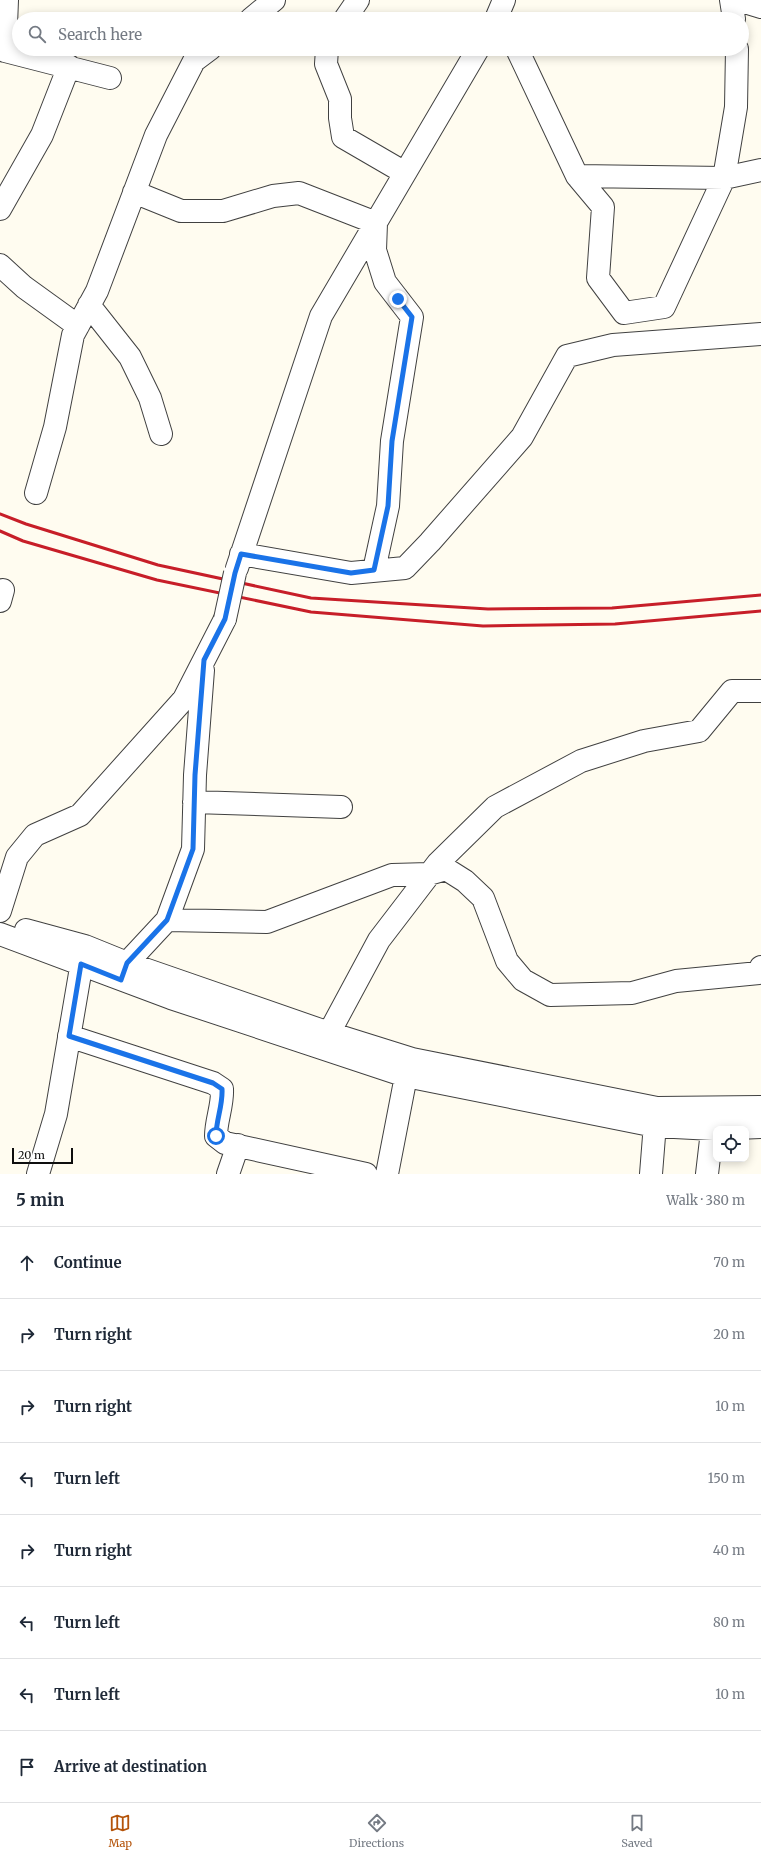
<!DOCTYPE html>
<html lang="en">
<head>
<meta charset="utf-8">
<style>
  :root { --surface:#fff; --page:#f6f6f7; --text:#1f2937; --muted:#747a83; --line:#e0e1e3; --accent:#b45309 }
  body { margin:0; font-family:Merriweather,serif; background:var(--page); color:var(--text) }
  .controls { position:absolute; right:12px; bottom:12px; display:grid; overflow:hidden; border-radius:8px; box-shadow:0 2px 10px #0003 }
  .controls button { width:36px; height:36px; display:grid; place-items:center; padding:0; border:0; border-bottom:1px solid var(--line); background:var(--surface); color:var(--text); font:20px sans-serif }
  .scale { position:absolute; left:12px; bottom:10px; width:61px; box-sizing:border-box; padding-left:4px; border:2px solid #0e0e0e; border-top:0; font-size:11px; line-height:14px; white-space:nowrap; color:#0e0e0e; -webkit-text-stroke:3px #fff; paint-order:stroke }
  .stop { position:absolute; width:12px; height:12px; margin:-9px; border:3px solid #1a73e8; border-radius:50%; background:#fff }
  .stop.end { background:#1a73e8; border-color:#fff; box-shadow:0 1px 4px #0008 }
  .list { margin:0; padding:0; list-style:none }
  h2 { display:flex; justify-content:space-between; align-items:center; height:52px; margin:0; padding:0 16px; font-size:17px }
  h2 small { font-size:13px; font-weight:400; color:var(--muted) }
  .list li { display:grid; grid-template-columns:26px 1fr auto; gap:12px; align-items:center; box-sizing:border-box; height:72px; padding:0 16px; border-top:1px solid var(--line) }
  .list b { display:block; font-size:15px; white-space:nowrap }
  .list em { font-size:13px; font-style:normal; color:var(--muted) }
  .icon { flex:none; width:22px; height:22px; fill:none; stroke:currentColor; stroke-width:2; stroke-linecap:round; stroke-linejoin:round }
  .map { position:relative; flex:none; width:761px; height:1174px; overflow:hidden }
  .search { position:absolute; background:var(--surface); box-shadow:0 2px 10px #0003; left:12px; right:12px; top:12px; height:44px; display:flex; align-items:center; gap:10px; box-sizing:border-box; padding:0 14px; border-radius:22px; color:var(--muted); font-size:15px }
  .sheet { height:628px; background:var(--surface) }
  nav { display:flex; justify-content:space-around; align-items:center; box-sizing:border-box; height:56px; border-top:1px solid var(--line); background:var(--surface); font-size:11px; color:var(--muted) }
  nav a { display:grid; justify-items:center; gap:2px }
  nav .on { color:var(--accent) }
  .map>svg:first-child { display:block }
</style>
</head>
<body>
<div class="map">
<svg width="761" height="1174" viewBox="0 0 761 1174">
  <rect width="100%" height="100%" fill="#fffcf0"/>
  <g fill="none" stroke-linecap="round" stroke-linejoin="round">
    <g stroke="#414141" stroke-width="24">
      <path id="minor" d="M7,0L5,51L110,78
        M731,0L734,19
        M738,0L761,7
        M251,19L274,0
        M345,19L358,0
        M496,19L504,0
        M327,49L326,64L340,99V118L343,137L405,173
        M517,49L577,176L603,207L598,278L624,313L664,307L724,178L736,107L737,49
        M577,176L724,178L761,170
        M134,192L181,211H223L273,196L299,193L376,223L375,250L385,282L412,317L392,441L388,506L374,570
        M0,209L42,135L69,66
        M0,265L24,287L78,326
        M89,305L130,357L150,398L161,434
        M36,493L55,427L73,335L97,291L156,135L194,61L210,49
        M241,554L351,573L405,568L430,542L522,437L567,356L613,345L761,334
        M237,568L321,316L478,49
        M0,601L3,590
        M194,802L341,807
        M0,911L17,857L35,835L80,815L184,699L225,619
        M167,920L267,922L392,875L429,874L446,869L465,881L483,898L507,961L523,980L550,995L632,993L676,981L759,973L761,967
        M26,930L85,946L127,963L329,1033L412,1059L657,1108L761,1107
        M0,934L171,998L406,1076L655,1126L713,1129L761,1127
        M123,976L127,963L167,920L193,849L195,775L203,670
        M329,1033L379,940L438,863L495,807L581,761L644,741L699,731L732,691H761
        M69,1036L213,1083L222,1089C223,1105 216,1120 216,1136L225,1143L366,1174
        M38,1174L56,1114L84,950
        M228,1174L238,1145
        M387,1174L406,1076L411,1062
        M651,1174L656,1111
        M707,1174L714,1114"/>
    </g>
    <use href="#minor" stroke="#fff" stroke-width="22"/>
    <path stroke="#c71e28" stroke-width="3" d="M0,514L26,524L158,565L311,598L488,609L612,608L761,595
      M0,531L23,541L157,580L311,612L483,626L615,624L761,611"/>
    <g stroke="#414141" stroke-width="24" stroke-linecap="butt">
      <path id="minor-bridge" d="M225,619L235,573"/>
    </g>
    <use href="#minor-bridge" stroke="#fff" stroke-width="22"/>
  </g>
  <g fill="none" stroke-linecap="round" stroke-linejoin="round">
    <path stroke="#1a73e8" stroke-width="5" d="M216,1136C216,1120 223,1105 222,1089L213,1083L69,1036L81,964L121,980L127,963L167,920L193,849L195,775L204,660L225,619L235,573L241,554L351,573L374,570L388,506L392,441L412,317L398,299"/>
  </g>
</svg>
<div class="controls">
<button><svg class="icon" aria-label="locate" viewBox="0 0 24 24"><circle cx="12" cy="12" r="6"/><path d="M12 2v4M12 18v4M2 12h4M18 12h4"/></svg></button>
</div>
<div class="scale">20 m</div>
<div class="stop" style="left:216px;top:1136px"></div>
<div class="stop end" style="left:398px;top:299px"></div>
<div class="search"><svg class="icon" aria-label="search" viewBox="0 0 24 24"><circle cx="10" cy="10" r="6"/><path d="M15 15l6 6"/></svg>Search here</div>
</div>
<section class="sheet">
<h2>5 min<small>Walk · 380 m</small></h2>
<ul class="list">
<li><svg class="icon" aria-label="ahead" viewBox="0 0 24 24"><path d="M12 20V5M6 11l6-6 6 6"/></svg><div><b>Continue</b></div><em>70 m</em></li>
<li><svg class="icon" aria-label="right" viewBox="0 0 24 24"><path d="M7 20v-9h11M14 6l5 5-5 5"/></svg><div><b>Turn right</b></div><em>20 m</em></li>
<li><svg class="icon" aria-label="right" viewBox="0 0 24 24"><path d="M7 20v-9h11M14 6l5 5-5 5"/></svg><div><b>Turn right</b></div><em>10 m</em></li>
<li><svg class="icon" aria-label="left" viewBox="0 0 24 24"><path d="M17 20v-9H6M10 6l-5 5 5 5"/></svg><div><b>Turn left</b></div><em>150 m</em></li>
<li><svg class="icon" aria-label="right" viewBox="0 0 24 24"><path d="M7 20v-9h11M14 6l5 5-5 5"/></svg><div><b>Turn right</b></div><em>40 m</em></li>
<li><svg class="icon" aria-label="left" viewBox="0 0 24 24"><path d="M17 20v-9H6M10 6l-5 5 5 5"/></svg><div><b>Turn left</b></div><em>80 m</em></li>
<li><svg class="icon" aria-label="left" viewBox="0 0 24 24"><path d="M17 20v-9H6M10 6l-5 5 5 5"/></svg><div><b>Turn left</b></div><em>10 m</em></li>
<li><svg class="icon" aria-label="arrive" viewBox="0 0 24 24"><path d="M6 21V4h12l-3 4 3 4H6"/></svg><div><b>Arrive at destination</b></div></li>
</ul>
</section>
<nav>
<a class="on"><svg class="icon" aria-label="map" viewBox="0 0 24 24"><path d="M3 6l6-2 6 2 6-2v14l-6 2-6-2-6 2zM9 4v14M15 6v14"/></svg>Map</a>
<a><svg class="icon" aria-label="directions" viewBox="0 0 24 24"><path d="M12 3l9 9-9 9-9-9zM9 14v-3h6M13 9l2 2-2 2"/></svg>Directions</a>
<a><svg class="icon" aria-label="saved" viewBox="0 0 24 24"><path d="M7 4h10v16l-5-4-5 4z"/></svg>Saved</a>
</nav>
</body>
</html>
